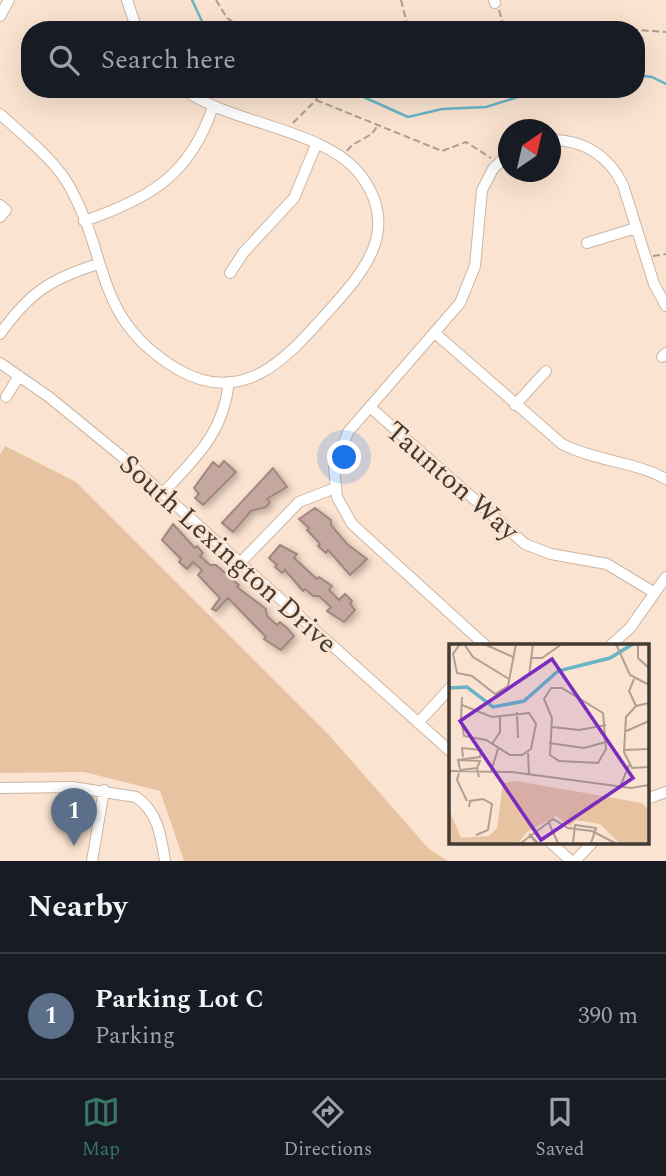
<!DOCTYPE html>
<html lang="en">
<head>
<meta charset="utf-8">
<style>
  :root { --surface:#171b24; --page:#20242c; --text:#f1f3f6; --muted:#9ea1a6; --line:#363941; --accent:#377765 }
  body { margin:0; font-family:Spectral,serif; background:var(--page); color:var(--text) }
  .compass { position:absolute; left:498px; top:119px; width:63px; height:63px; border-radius:50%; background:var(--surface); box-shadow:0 7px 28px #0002; rotate:34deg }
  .you { position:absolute; left:345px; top:458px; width:24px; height:24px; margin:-18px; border:5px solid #fff; border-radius:50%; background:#1a73e8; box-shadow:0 0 0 10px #1a73e833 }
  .badge { display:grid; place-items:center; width:46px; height:46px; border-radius:50%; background:var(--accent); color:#fff; font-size:23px; font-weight:700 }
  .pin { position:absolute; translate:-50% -58px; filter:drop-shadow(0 2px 4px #0008) }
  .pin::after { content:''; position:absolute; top:37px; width:24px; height:21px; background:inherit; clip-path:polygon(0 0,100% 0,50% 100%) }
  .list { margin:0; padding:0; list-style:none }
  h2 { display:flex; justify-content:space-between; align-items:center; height:91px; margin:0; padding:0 28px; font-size:30px }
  h2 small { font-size:23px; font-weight:400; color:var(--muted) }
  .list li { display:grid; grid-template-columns:46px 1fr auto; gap:21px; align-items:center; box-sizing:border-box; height:126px; padding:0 28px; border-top:2px solid var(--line) }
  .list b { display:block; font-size:26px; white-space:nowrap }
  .list p { margin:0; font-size:23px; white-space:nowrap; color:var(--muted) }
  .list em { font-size:23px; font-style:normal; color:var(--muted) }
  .icon { flex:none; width:38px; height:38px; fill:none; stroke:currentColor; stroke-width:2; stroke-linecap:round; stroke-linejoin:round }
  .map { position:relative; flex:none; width:666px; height:861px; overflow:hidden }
  .search { position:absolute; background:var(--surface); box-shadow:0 7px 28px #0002; left:21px; right:21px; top:21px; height:77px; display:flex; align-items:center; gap:18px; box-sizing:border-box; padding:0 24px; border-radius:28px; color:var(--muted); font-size:26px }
  .sheet { height:217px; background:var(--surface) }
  nav { display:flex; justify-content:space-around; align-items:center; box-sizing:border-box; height:98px; border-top:2px solid var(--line); background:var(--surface); font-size:19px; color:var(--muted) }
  nav a { display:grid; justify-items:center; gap:4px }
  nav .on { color:var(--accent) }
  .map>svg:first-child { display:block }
</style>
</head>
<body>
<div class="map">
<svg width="666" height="861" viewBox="0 0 666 861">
  <defs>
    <filter id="shadow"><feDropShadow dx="3" dy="3" stdDeviation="3.5" flood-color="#0004"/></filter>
  </defs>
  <rect width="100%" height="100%" fill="#fae3d0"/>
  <path fill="#e8c3a2" d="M5,446L76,482L328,734L429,849L448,861H184L160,791L84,772L0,773V455Z"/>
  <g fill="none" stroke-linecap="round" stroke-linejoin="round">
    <path stroke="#69b5c7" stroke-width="2.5" d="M192,0L206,30
      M636,75L652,77L666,84
      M346,89L408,117L442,109L486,107L521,96L532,89"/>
  </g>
  <path fill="#c4a79f" stroke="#a2877e" stroke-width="2" filter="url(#shadow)" d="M224,461L236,472L203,505L195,498L199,494L194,488L213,462L219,467Z
    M273,468L287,487L267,499L270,502L266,507L251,511L233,532L222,523Z
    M315,508L331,520V525L347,544L367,559L350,575L328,550L326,553L318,546L320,544L307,530L309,528L299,519Z
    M173,524L195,548L197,546L203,553L200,556L210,565H216L239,585L237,587L266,609L267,616L277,625L280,622L287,628L294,636L281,650L264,639L266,637L228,598L216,611L212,609L220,598L198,575L202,570L193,562L187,569L179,562L181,559L162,540Z
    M280,545L297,554L294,558L317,579L319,577L332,586L329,590L339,600L345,594L352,601L350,604L355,610L344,622L327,611L331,607L319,596H313L305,589L303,591L285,570L282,573L275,567L277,565L269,558Z"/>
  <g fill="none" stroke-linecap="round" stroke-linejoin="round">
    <g stroke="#ccb6a3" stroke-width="12">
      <path id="minor" d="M127,0L137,30
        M494,0L495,3
        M0,16L9,0
        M0,114C26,138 56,160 72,191C110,263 95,319 177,369C242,407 285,360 325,315C361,275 402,232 362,177C328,129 232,125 183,89
        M550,140C583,139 609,156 623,185L654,284L666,306
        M0,205L6,210L0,217
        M84,221C149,199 191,175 213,106
        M587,243L636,228
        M230,273L244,252L294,198L316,145
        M0,334C29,293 50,279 98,264
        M436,334L562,444C595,461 633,461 666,479
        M662,357L666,353
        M0,363L49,397L120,455L451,752
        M6,397L19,376
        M515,405L546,371
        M370,407L525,544L551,554L607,564L655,593
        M163,493C197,456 223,434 229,382
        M240,563L299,502L335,488
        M486,646L352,524L337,497L334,468L348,432L460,303L475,266L482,190L493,169L508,154
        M610,646L630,628L666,577
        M418,723L451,687
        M0,788L72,787L136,797C158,812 161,836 165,861
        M647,799L666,792
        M550,842L571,861
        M92,861L104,790
        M575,861L593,842"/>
    </g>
    <path stroke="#af9d8f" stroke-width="2" stroke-dasharray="7 3.5" stroke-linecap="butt" d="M216,0L227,18L245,30
      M401,0L407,24
      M499,10L505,30
      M382,30L445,24L503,30
      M548,30L567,25L666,32
      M316,100L442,151L466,142L491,158
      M293,123L316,100L320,89
      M347,151C356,138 371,141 378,124
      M653,256L666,254"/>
    <use href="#minor" stroke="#fff" stroke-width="10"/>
  </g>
  <g text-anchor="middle" stroke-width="5" stroke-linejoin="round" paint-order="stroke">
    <g font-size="28" fill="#433a32" stroke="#fae3d0">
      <text transform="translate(453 480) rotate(41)" y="10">Taunton Way</text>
      <text transform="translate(229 553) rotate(42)" y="10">South Lexington Drive</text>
    </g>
  </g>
  <g transform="translate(449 644)">
    <rect width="200" height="200" fill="#fae3d0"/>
    <path d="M67,137L193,159L199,165V199H170L151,180L127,176L121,182L107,172L78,188L69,199H0V165L12,194L40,192L48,184L54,139Z" fill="#e8c3a2"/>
    <path fill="none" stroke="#69b5c7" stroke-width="3.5" d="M0,44L18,43L44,63L75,57L109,27L161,14L184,0"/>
    <path fill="none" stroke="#b19f91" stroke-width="2" d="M11,0L4,10L8,29L23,32L46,50L59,42L67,0M15,0L24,13L60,35M35,0L64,13M167,0L181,31L200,41M189,0V14L200,24M82,14H93L113,0M80,32L84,0M185,35L180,47L187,62M102,44H113L154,69L157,105L149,119L110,117L101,111L103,74L95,55ZM13,53L12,74L15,92L37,96L61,111H73L82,105L87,80L80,69L43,73L13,61M200,59L187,62L177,73L175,108L183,124L200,123M68,68L69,94M103,83L130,86L157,81M175,88L200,77M100,99L135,104L157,98M43,100L51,88V72M175,106L200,105M79,109L80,130M8,116L31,113L32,106L13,104L14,113M11,125L9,116L31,117L28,124M11,126L28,124L30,133M0,127L63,128L182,144L200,141M42,127L49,105M10,129L8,136L18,157M171,143L180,121M20,163L21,157L34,155L43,160L39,186L27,191M99,177L109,199M72,199L104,175L119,184L143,187L166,199M87,199L80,190L89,199M124,199L126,181L147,184L142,199"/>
    <path fill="#7b2cbf" fill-opacity="0.15" stroke="#7b2cbf" stroke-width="3.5" d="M103,15L184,134L92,196L11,77Z"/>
    <rect width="200" height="200" fill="none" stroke="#433a32" stroke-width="3.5"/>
  </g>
</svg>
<svg class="compass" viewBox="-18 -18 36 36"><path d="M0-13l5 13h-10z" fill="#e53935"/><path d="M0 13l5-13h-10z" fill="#9ea1a6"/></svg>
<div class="you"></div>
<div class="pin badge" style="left:74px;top:846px;background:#5c6f8a">1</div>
<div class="search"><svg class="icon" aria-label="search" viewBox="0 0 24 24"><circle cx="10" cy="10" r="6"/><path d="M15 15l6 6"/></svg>Search here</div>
</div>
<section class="sheet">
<h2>Nearby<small></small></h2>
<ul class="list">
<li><span class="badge" style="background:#5c6f8a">1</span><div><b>Parking Lot C</b><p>Parking</p></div><em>390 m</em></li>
</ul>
</section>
<nav>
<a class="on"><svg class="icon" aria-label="map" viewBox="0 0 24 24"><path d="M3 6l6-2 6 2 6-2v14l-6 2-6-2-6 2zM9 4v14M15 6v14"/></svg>Map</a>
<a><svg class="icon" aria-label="directions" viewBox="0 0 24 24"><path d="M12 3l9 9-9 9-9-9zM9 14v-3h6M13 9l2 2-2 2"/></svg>Directions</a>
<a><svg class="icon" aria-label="saved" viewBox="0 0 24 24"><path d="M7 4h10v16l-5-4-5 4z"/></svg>Saved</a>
</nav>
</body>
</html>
